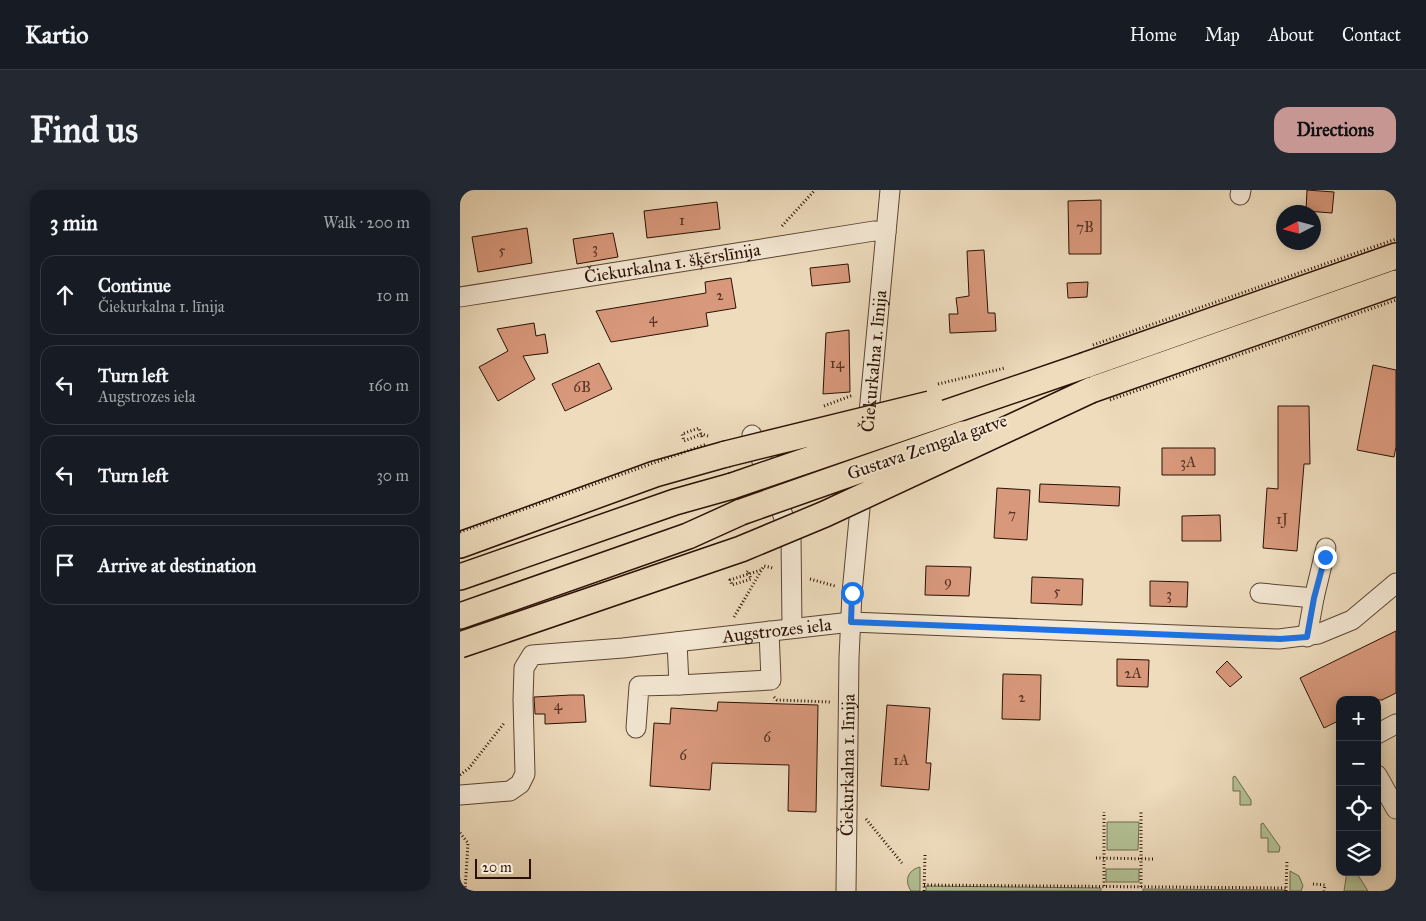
<!DOCTYPE html>
<html lang="en">
<head>
<meta charset="utf-8">
<style>
  :root { --surface:#171b24; --page:#242831; --text:#f1f3f6; --muted:#9ea1a6; --line:#363941; --accent:#c59692 }
  body { margin:0; font-family:"IM FELL Great Primer",serif; background:var(--page); color:var(--text) }
  .controls { position:absolute; right:15px; bottom:15px; display:grid; overflow:hidden; border-radius:10px; box-shadow:0 2px 12px #0003 }
  .controls button { width:45px; height:45px; display:grid; place-items:center; padding:0; border:0; border-bottom:1px solid var(--line); background:var(--surface); color:var(--text); font:25px sans-serif }
  .compass { position:absolute; left:816px; top:15px; width:45px; height:45px; border-radius:50%; background:var(--surface); box-shadow:0 2px 12px #0003; rotate:264deg }
  .scale { position:absolute; left:15px; bottom:12px; width:56px; box-sizing:border-box; padding-left:5px; border:2px solid #2b1105; border-top:0; font-size:14px; line-height:18px; white-space:nowrap; color:#2b1105; -webkit-text-stroke:4px #f4e8d4; paint-order:stroke }
  .stop { position:absolute; width:15px; height:15px; margin:-11px; border:4px solid #1a73e8; border-radius:50%; background:#fff }
  .stop.end { background:#1a73e8; border-color:#fff; box-shadow:0 1px 5px #0008 }
  .list { margin:0; padding:0; list-style:none }
  h2 { display:flex; justify-content:space-between; align-items:center; height:65px; margin:0; padding:0 20px; font-size:21px }
  h2 small { font-size:16px; font-weight:400; color:var(--muted) }
  .list li { display:grid; grid-template-columns:32px 1fr auto; gap:15px; align-items:center; box-sizing:border-box; height:80px; margin:0 10px 10px; padding:0 10px; border:1px solid var(--line); border-radius:15px }
  .list b { display:block; font-size:19px; white-space:nowrap }
  .list p { margin:0; font-size:16px; white-space:nowrap; color:var(--muted) }
  .list em { font-size:16px; font-style:normal; color:var(--muted) }
  .icon { flex:none; width:28px; height:28px; fill:none; stroke:currentColor; stroke-width:2; stroke-linecap:round; stroke-linejoin:round }
  .map { position:relative; flex:none; width:936px; height:701px; overflow:hidden; border-radius:15px }
  header { display:flex; align-items:center; gap:30px; box-sizing:border-box; height:70px; padding:0 25px; background:var(--surface); border-bottom:1px solid var(--line) }
  header strong { font-size:24px }
  nav { display:flex; gap:28px; margin-inline-start:auto; font-size:18px }
  .intro { display:flex; align-items:center; justify-content:space-between; box-sizing:border-box; height:120px; padding:0 30px }
  h1 { margin:0; font-size:35px }
  .button { padding:12px 22px; border-radius:15px; background:var(--accent); color:#111; font-size:18px; font-weight:700 }
  main { display:flex; gap:30px; padding:0 30px }
  aside { flex:1; background:var(--surface); border-radius:15px; box-shadow:0 2px 12px #0003 }
  .map>svg:first-child { display:block }
</style>
</head>
<body>
<header>
<strong>Kartio</strong>
<nav><a>Home</a><a>Map</a><a>About</a><a>Contact</a></nav>
</header>
<div class="intro"><h1>Find us</h1><a class="button">Directions</a></div>
<main>
<aside>
<h2>3 min<small>Walk · 200 m</small></h2>
<ul class="list">
<li><svg class="icon" aria-label="ahead" viewBox="0 0 24 24"><path d="M12 20V5M6 11l6-6 6 6"/></svg><div><b>Continue</b><p>Čiekurkalna 1. līnija</p></div><em>10 m</em></li>
<li><svg class="icon" aria-label="left" viewBox="0 0 24 24"><path d="M17 20v-9H6M10 6l-5 5 5 5"/></svg><div><b>Turn left</b><p>Augstrozes iela</p></div><em>160 m</em></li>
<li><svg class="icon" aria-label="left" viewBox="0 0 24 24"><path d="M17 20v-9H6M10 6l-5 5 5 5"/></svg><div><b>Turn left</b></div><em>30 m</em></li>
<li><svg class="icon" aria-label="arrive" viewBox="0 0 24 24"><path d="M6 21V4h12l-3 4 3 4H6"/></svg><div><b>Arrive at destination</b></div></li>
</ul>
</aside>
<div class="map">
<svg width="936" height="701" viewBox="0 0 936 701">
  <rect width="100%" height="100%" fill="#eedcbd"/>
  <filter id="stains"><feTurbulence type="fractalNoise" baseFrequency=".004" numOctaves="4"/><feColorMatrix values="0 0 0 0 .2 0 0 0 0 .09 0 0 0 0 .02 0 0 0 .5 -.17"/></filter>
  <radialGradient id="worn" r=".72"><stop offset=".6" stop-color="#630" stop-opacity="0"/><stop offset="1" stop-color="#630" stop-opacity=".3"/></radialGradient>
  <path fill="#b3c295" stroke="#6f6a4d" d="M775,586L791,610V615H780V601H773V587Z
    M647,632H679L678,660H647Z
    M803,633L820,657L819,662H808V648H801V634Z
    M460,677V701H451C444,690 448,680 460,677Z
    M679,679V692H646V679Z
    M830,681L839,686L843,696L841,701H830Z
    M887,682H896L908,701H884Z
    M466,696L641,698V701H466Z
    M683,699L825,700V701H683Z"/>
  <path fill="#d8987b" stroke="#2b1105" d="M847,0L874,2L872,23L846,21Z
    M641,10V64H609L608,11Z
    M257,12L260,39L187,48L184,21Z
    M67,38L72,73L18,82L12,47Z
    M153,43L158,67L117,74L113,49Z
    M524,60L528,123H535L536,141L490,143L489,124H498L496,108L509,106L507,61Z
    M388,74L390,92L352,96L350,78Z
    M271,88L276,118L246,123L248,136L151,152L136,121L246,103L245,92Z
    M628,92L627,107L608,108L607,93Z
    M74,133L76,146L85,144L88,163L63,166L75,189L38,211L19,177L48,161L37,139Z
    M389,140L390,202L363,204L366,143Z
    M139,173L152,199L105,221L92,194Z
    M913,175L936,180V257L934,267L897,260Z
    M818,216H849L850,274H844L837,361L803,358L807,298L818,299Z
    M702,258H755V285H702Z
    M580,294L660,297L659,316L579,312Z
    M537,298L570,300L567,350L534,348Z
    M760,325L761,351H722V326Z
    M466,376L511,377L509,406L465,405Z
    M572,387L623,389L622,415L571,413Z
    M690,391L728,392L727,417L690,416Z
    M936,441V503L922,510H880V530L864,538L840,488Z
    M657,469L689,470L688,497L657,496Z
    M767,471L782,487L770,497L756,482Z
    M543,484L581,485L580,530L542,529Z
    M111,505H124L126,532L85,534V524H75L74,507Z
    M258,512L358,515L356,622L328,621L329,575L252,573L250,600L190,596L194,533L210,534L211,518L257,521Z
    M427,515L470,518L466,573H471L469,600L421,596Z"/>
  <g fill="none" stroke-linecap="round" stroke-linejoin="round">
    <g stroke="#5c4433" stroke-width="21">
      <g id="minor">
        <path d="M780,5L781,0"/>
        <path id="s1" d="M0,107L414,41L426,42"/>
        <path d="M292,245L331,346L332,438"/>
        <path d="M800,403L854,408"/>
        <path d="M847,447L854,408L866,358"/>
        <path d="M217,452L219,495L311,490L309,441"/>
        <path d="M176,538L179,496L219,495"/>
        <path d="M917,544L936,534"/>
        <path d="M917,585L936,619"/>
        <path id="s2" d="M0,605L50,601L60,594L65,584L63,510L64,478L72,465L163,458L391,432L819,449L858,444L892,430L936,393"/>
        <path id="s3" d="M386,701L389,468L392,403L430,0"/>
      </g>
    </g>
    <g stroke="#2b1105" stroke-width="28">
      <path id="major" d="M626,175L936,66
        M631,200L936,93
        M0,355L195,284L266,264
        M0,387L215,312L272,296
        M0,426L228,346L281,322"/>
    </g>
    <path stroke="#2b1105" stroke-width="3" stroke-dasharray="1 2.5" stroke-linecap="butt" d="M322,36L355,0
      M364,216L393,205
      M242,247L239,238L222,244L224,251L242,244L248,246
      M287,382L288,381L291,389L272,395L270,390L301,380
      M350,389L375,396
      M274,427L304,376L313,378
      M314,507L317,510L371,512
      M0,585L9,578L45,532
      M406,629L442,673
      M0,643L8,653L5,701
      M636,668L695,669
      M853,694L865,695L864,701
      M464,695L827,698
      M644,696V622
      M681,697V622
      M464,701L465,665
      M826,701L827,670"/>
    <use href="#minor" stroke="#f4e8d4" stroke-width="19"/>
    <use href="#major" stroke="#eedcbd" stroke-width="25"/>
    <g stroke="#2b1105" stroke-width="28" stroke-linecap="butt">
      <path id="major-bridge" d="M266,264L470,214
        M272,296L626,175
        M281,322L503,244
        M0,455L281,359L365,324L631,200"/>
    </g>
    <path stroke="#2b1105" stroke-width="3" stroke-dasharray="1 2.5" stroke-linecap="butt" d="M633,155L936,49
      M478,194L545,178
      M650,210L936,110
      M0,342L247,254"/>
    <use href="#major-bridge" stroke="#eedcbd" stroke-width="25"/>
  </g>
  <g fill="none" stroke-linecap="round" stroke-linejoin="round">
    <path stroke="#1a73e8" stroke-width="6" d="M392,403L391,432L820,449L847,447L854,408L865,367"/>
  </g>
  <g text-anchor="middle" stroke-width="4" stroke-linejoin="round" paint-order="stroke">
    <g font-size="15" fill="#563322">
      <text x="222" y="35">1</text>
      <text x="625" y="42">7B</text>
      <text x="135" y="63">3</text>
      <text x="42" y="65">5</text>
      <text x="260" y="110">2</text>
      <text x="193" y="133">4</text>
      <text x="377" y="178">14</text>
      <text x="122" y="202">6B</text>
      <text x="728" y="277">3A</text>
      <text x="552" y="329">7</text>
      <text x="822" y="334">1J</text>
      <text x="488" y="396">9</text>
      <text x="597" y="406">5</text>
      <text x="709" y="409">3</text>
      <text x="673" y="488">2A</text>
      <text x="562" y="512">2</text>
      <text x="98" y="520">4</text>
      <text x="307" y="552">6</text>
      <text x="223" y="570">6</text>
      <text x="441" y="575">1A</text>
    </g>
    <g font-size="18" fill="#2b1105" stroke="#f4e8d4">
      <text dy="6" stroke="none"><textPath href="#s1" startOffset="215">Čiekurkalna 1. šķērslīnija</textPath></text>
      <text dy="6" stroke="none"><textPath href="#s3" startOffset="531">Čiekurkalna 1. līnija</textPath></text>
      <text transform="translate(467 257) rotate(-19)" y="6">Gustava Zemgala gatve</text>
      <text dy="6" stroke="none"><textPath href="#s2" startOffset="441">Augstrozes iela</textPath></text>
      <text dy="6" stroke="none"><textPath href="#s3" startOffset="126">Čiekurkalna 1. līnija</textPath></text>
    </g>
  </g>
  <rect width="100%" height="100%" filter="url(#stains)"/>
  <rect width="100%" height="100%" fill="url(#worn)"/>
</svg>
<div class="controls">
<button>+</button>
<button>−</button>
<button><svg class="icon" aria-label="locate" viewBox="0 0 24 24"><circle cx="12" cy="12" r="6"/><path d="M12 2v4M12 18v4M2 12h4M18 12h4"/></svg></button>
<button><svg class="icon" aria-label="layers" viewBox="0 0 24 24"><path d="M12 4l9 5-9 5-9-5zM3 14l9 5 9-5"/></svg></button>
</div>
<svg class="compass" viewBox="-18 -18 36 36"><path d="M0-13l5 13h-10z" fill="#e53935"/><path d="M0 13l5-13h-10z" fill="#9ea1a6"/></svg>
<div class="scale">20 m</div>
<div class="stop" style="left:392px;top:403px"></div>
<div class="stop end" style="left:865px;top:367px"></div>
</div>
</main>
</body>
</html>
